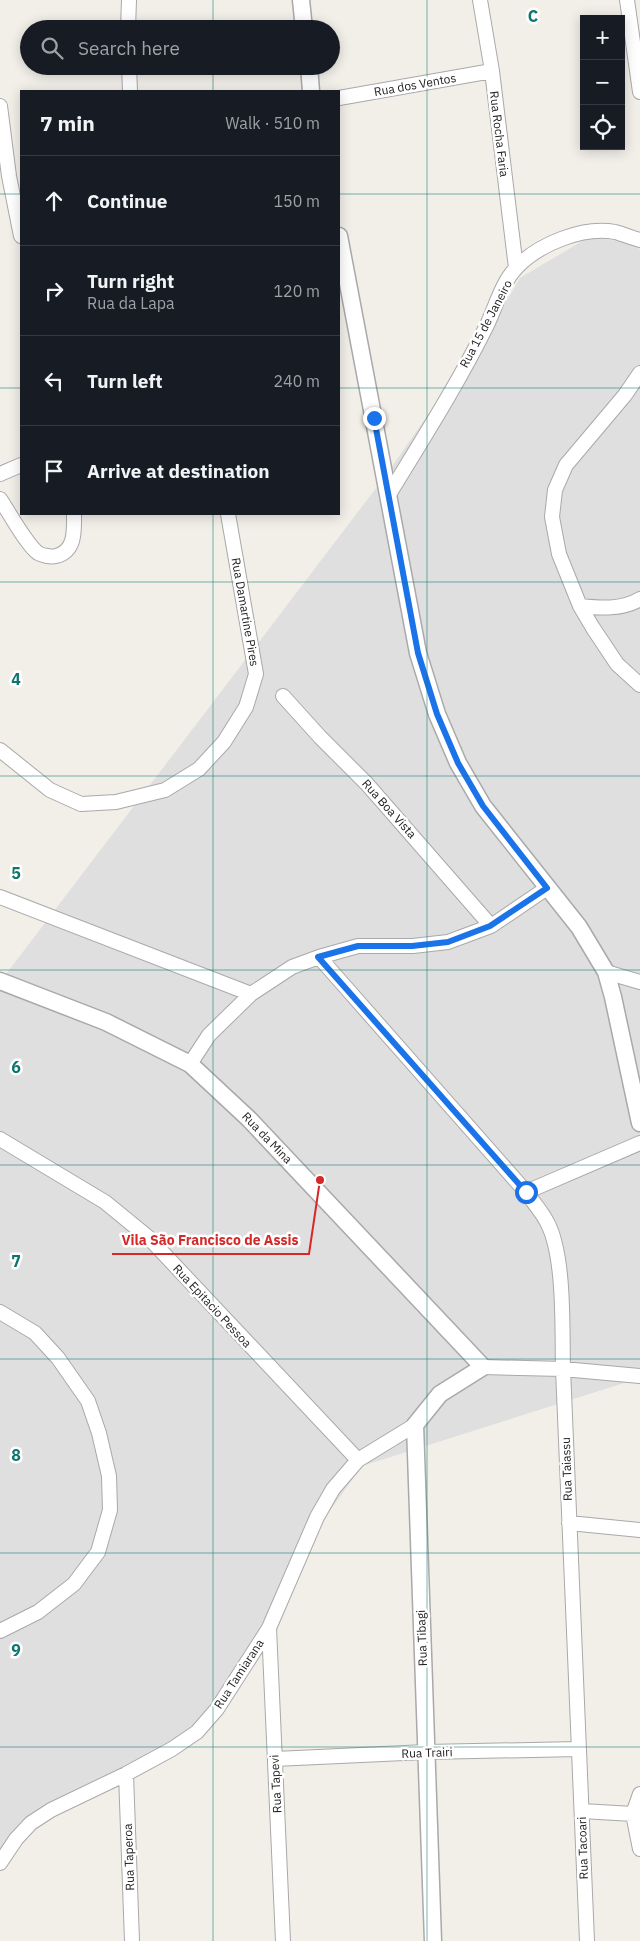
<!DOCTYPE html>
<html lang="en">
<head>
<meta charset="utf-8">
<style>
  :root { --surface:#171b24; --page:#20242c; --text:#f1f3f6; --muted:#9ea1a6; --line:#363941 }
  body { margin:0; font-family:"IBM Plex Sans",sans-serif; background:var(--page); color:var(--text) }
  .controls { position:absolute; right:15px; top:15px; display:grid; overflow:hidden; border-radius:0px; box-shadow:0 2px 12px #0003 }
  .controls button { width:45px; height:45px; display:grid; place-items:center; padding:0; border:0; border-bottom:1px solid var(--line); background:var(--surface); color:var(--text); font:25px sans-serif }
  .stop { position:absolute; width:15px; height:15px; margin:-11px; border:4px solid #1a73e8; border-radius:50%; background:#fff }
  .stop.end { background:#1a73e8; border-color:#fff; box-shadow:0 1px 5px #0008 }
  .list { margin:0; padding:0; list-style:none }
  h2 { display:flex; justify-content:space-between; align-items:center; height:65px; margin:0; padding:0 20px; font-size:21px }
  h2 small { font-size:16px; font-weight:400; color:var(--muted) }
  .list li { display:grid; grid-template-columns:32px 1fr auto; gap:15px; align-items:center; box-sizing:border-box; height:90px; padding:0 20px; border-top:1px solid var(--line) }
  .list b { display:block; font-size:19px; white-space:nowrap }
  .list p { margin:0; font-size:16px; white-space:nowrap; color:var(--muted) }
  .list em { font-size:16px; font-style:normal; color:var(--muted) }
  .icon { flex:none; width:28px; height:28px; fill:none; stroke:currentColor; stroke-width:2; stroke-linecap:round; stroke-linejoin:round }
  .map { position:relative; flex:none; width:640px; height:1941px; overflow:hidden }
  .search { position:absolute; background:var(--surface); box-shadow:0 2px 12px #0003; left:20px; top:20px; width:320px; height:55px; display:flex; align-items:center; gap:12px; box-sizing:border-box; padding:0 18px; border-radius:28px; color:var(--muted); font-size:19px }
  .panel { position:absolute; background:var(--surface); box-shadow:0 2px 12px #0003; left:20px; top:90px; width:320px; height:425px; border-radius:0px }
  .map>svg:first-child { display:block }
</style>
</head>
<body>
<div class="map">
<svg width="640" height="1941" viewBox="0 0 640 1941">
  <rect width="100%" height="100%" fill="#f2efe9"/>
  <path fill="#e0dfdf" d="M589,237L627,242L640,249V1378L362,1466L306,1544L273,1633L215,1716L61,1810L7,1852L0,1866V982L386,475L503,307L520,278Z"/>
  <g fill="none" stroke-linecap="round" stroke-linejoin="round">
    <g stroke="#a9a9a9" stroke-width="16">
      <path id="minor" d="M480,0L492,71L516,268
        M627,0L640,92
        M128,29L129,0
        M129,66L130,91
        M339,98L492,71
        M0,106L9,176L21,236
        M640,373L625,395L566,465L555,490L552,517L559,554L580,606L593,628L617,664L640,685
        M0,474L21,465
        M388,496C422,440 458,384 487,325C496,306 502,282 517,267C539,244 583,226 615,232C623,234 632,238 640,240
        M0,499C9,512 26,544 38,553C43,556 51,557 56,556C76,551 74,530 74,514
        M580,606C600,608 622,610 640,599
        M283,696L320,737L367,784L491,926
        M0,750L50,790L81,804L116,802L165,790L199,769L224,742L246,707L256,674L228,514
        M0,897L251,994
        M319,957L526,1192C533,1202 543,1213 548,1224C565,1258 562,1330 563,1369L587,1941
        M606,972L640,982
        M190,1064L209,1035L251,994L292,967L319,957L358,946H413L448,942L491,926L547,888
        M0,1139L105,1202L149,1238L358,1460
        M526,1192L640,1143
        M0,1312L35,1333L58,1358L88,1401L99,1433L109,1476L110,1510L98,1552L74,1584L38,1612L0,1631
        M483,1367L563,1369L640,1376
        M569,1523L640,1530
        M269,1628L283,1941
        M275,1759L426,1752L579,1749
        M126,1774L132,1941
        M640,1794L633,1814L640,1849
        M582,1811L633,1814
        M0,1863L16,1839L31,1823L51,1810L126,1774L172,1749L197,1732L217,1709L269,1628L317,1517L333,1489L358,1460L415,1425"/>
    </g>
    <g stroke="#a9a9a9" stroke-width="19">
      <path id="tertiary" d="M301,0L304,29
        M309,66L311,91
        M339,236L418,653L437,714L458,763L483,806L579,927L606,972L613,997L640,1123
        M0,981L106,1022L190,1064L249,1119L483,1367L440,1394L415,1425L433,1941"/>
    </g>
    <use href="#minor" stroke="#fff" stroke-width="14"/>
    <use href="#tertiary" stroke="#fff" stroke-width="16"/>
  </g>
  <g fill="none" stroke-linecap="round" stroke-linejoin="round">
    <path stroke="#1a73e8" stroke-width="6" d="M374,418L418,653L437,714L458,763L483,806L547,888L490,926L448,942L412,946H358L318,957L526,1192"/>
  </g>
  <path fill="none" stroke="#0f766e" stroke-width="1" stroke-opacity="0.55" d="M213,0V29M427,0V1941M213,66V91M0,194H21M339,194H640M0,388H21M339,388H640M213,514V1941M0,582H640M0,776H640M0,970H640M0,1165H640M0,1359H640M0,1553H640M0,1747H640"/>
  <g text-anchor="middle" stroke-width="5" stroke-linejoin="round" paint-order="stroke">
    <g font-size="12" fill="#222" stroke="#fff">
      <text transform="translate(415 85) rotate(-10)" y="4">Rua dos Ventos</text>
      <text transform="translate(499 134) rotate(83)" y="4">Rua Rocha Faria</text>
      <text transform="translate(486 324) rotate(-62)" y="4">Rua 15 de Janeiro</text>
      <text transform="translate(245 612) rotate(80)" y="4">Rua Damartine Pires</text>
      <text transform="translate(389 809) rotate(48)" y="4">Rua Boa Vista</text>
      <text transform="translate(267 1138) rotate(46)" y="4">Rua da Mina</text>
      <text transform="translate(212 1306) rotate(47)" y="4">Rua Epitacio Pessoa</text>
      <text transform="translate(567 1469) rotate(-92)" y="4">Rua Taiassu</text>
      <text transform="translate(422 1638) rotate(-92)" y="4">Rua Tibagi</text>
      <text transform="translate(239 1674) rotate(-57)" y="4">Rua Tamiarana</text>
      <text transform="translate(427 1753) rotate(-2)" y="4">Rua Trairi</text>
      <text transform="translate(276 1784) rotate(-93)" y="4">Rua Tapevi</text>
      <text transform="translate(583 1848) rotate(-92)" y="4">Rua Tacoari</text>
      <text transform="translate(129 1857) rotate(-92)" y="4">Rua Taperoa</text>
    </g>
  </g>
  <g font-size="16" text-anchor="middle" font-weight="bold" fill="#0f766e" stroke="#fff" stroke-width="5" stroke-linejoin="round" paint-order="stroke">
    <text x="533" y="22">C</text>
    <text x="16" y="685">4</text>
    <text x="16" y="879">5</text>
    <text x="16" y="1073">6</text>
    <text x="16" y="1267">7</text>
    <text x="16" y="1461">8</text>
    <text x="16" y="1656">9</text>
  </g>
  <path fill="none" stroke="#d62828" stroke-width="2" d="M320 1180L309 1254H112"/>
  <circle fill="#d62828" stroke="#fff" stroke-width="2" cx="320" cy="1180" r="5"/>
  <g font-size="14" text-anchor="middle" font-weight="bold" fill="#d62828" stroke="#fff" stroke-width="5" stroke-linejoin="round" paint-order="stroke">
    <text x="210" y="1245">Vila São Francisco de Assis</text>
  </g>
</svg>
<div class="controls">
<button>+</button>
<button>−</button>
<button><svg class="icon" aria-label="locate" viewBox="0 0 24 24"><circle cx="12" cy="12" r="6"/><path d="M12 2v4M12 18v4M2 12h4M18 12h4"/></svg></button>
</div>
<div class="stop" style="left:526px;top:1192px"></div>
<div class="stop end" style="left:374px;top:418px"></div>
<div class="search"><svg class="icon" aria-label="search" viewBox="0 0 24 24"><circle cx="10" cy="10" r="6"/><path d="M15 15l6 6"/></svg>Search here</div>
<section class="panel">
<h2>7 min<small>Walk · 510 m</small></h2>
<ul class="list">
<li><svg class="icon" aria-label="ahead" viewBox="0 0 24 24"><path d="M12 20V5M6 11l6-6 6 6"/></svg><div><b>Continue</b></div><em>150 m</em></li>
<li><svg class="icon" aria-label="right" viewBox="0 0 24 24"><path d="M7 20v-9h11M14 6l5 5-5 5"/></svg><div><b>Turn right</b><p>Rua da Lapa</p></div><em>120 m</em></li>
<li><svg class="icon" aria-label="left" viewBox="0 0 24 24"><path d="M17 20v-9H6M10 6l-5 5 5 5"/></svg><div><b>Turn left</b></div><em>240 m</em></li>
<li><svg class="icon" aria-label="arrive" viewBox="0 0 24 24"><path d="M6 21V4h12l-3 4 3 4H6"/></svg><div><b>Arrive at destination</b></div></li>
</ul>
</section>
</div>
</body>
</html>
